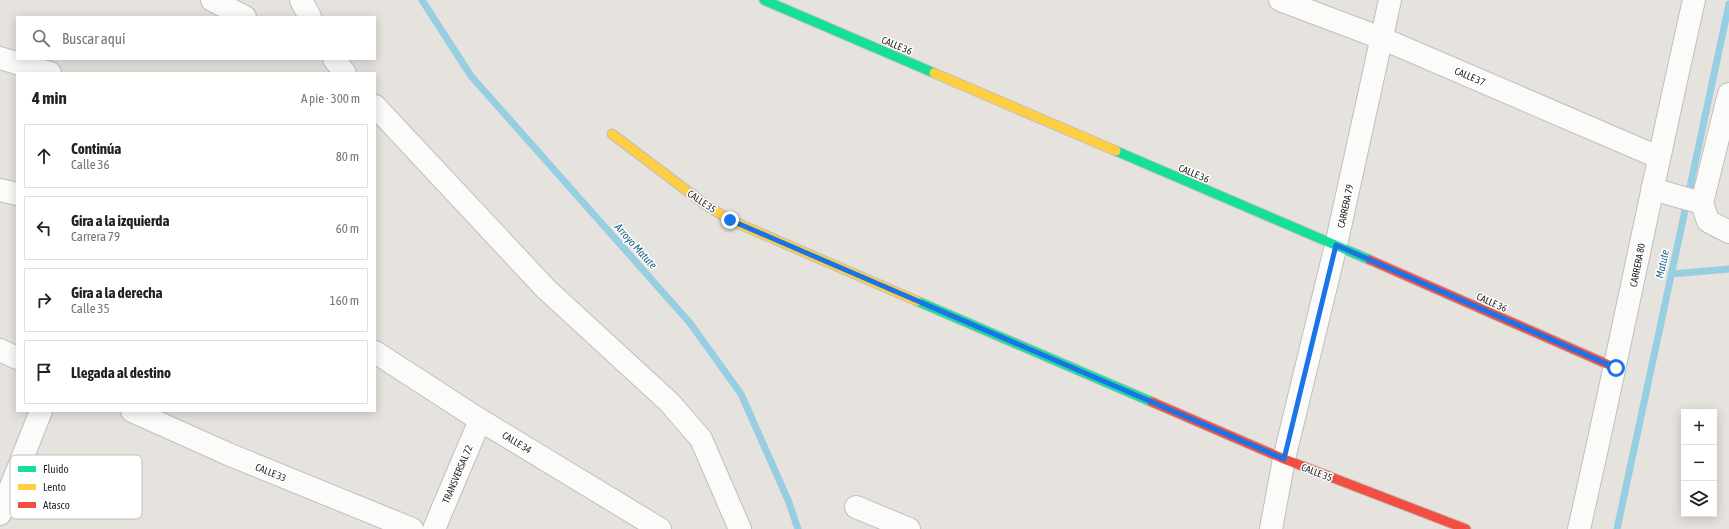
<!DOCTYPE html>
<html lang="es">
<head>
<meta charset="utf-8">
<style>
  :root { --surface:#fff; --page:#f2f2f2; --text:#222; --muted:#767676; --line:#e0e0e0 }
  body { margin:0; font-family:"Asap Condensed",sans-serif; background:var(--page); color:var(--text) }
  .controls { position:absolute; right:12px; bottom:12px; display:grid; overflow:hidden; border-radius:0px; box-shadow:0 2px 10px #0003 }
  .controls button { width:36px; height:36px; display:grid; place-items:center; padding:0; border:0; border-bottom:1px solid var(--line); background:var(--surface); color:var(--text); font:20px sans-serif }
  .stop { position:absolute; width:12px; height:12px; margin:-9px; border:3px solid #1a73e8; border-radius:50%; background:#fff }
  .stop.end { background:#1a73e8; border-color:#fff; box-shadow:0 1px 4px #0008 }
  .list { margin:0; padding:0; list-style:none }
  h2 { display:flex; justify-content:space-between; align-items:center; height:52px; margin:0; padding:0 16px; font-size:17px }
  h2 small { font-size:13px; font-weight:400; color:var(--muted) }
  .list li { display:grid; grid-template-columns:26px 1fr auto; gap:12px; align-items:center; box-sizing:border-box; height:64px; margin:0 8px 8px; padding:0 8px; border:1px solid var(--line); border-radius:0px }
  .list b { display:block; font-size:15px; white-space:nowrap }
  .list p { margin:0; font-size:13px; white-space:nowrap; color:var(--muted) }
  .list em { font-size:13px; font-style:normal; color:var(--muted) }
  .icon { flex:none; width:22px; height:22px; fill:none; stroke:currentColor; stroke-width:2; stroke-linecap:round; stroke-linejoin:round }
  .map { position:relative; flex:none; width:1729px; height:529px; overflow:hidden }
  .search { position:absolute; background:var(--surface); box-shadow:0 2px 10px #0003; left:16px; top:16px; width:360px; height:44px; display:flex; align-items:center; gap:10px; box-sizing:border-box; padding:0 14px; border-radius:0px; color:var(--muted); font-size:15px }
  .panel { position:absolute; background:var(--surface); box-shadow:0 2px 10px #0003; left:16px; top:72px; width:360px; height:340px; border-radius:0px }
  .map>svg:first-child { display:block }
</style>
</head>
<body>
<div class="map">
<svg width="1729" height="529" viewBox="0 0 1729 529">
  <rect width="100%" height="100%" fill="#e6e2de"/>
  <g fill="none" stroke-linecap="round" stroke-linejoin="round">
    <path stroke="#97cee2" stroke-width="7" d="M422,0L471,76L690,323L741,394L788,500L798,529
      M1671,274L1729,269
      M1617,529L1729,4"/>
    <g stroke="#c0bebf" stroke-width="24">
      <path id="street" d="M212,0L245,17
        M301,0L310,17
        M1280,0L1381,38L1658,157
        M0,58L50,73
        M334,59L345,73
        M1729,94L1702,203L1708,221L1729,232
        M375,106L546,289L670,403L701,439L740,529
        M1652,189L1702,203
        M0,190L17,194
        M0,350L17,358
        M375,352L480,420L660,529
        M132,411L228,454L412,529
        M856,507L909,529
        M0,514L41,411
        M434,529L480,420
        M1271,529L1284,459L1336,245L1390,0
        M1579,529C1619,353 1654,176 1694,0"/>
    </g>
    <g stroke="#c0bebf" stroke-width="11">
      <path id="fast" d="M764,0L934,73
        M1116,151L1370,260
        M917,301L1152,402"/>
    </g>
    <g stroke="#c0bebf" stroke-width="11">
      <path id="slow" d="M934,73L1116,151
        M612,134L706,205L730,220L917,301"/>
    </g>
    <g stroke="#c0bebf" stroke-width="11">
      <path id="jam" d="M1370,260L1616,368
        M1152,402L1284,459L1466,529"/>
    </g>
    <use href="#street" stroke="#fbfbfa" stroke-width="22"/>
    <use href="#fast" stroke="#16e098" stroke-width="9"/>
    <use href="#slow" stroke="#ffcf43" stroke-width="9"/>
    <use href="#jam" stroke="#f24e42" stroke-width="9"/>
  </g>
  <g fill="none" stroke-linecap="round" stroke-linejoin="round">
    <path stroke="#1a73e8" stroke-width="5" d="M730,220L1284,459L1336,245L1616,368"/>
  </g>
  <g text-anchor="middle" stroke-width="3" stroke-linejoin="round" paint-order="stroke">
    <g font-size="10" fill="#282828" stroke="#fff">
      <text transform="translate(897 45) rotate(23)" y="4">CALLE 36</text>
      <text transform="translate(1470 76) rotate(23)" y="4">CALLE 37</text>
      <text transform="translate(1194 173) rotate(23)" y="4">CALLE 36</text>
      <text transform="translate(702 201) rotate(34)" y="4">CALLE 35</text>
      <text transform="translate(1345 206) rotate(-78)" y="4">CARRERA 79</text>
      <text transform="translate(1637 265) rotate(-79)" y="4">CARRERA 80</text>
      <text transform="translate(1492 302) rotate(24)" y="4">CALLE 36</text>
      <text transform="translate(517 442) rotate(31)" y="4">CALLE 34</text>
      <text transform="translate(271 472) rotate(22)" y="4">CALLE 33</text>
      <text transform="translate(1317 472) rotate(21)" y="4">CALLE 35</text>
      <text transform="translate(457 474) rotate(-67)" y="4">TRANSVERSAL 72</text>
    </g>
    <g font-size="11" font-style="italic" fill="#18638c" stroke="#fff">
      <text transform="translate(636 246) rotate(48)" y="4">Arroyo Matute</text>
      <text transform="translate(1662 264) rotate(-78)" y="4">Matute</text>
    </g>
  </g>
  <rect x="10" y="455" width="132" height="64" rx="6" fill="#fff" stroke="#bebebe" stroke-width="1"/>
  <rect x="18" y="466" width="18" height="6" fill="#16e098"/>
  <rect x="18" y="484" width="18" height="6" fill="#ffcf43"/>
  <rect x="18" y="502" width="18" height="6" fill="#f24e42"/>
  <g font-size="11" fill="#282828">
    <text x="43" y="473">Fluido</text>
    <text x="43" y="491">Lento</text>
    <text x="43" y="509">Atasco</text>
  </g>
</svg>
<div class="controls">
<button>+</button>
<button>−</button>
<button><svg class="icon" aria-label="layers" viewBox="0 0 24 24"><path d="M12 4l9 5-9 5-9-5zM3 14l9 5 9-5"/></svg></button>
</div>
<div class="stop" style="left:1616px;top:368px"></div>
<div class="stop end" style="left:730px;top:220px"></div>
<div class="search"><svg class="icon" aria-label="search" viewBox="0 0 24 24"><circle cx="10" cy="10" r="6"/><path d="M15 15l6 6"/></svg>Buscar aquí</div>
<section class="panel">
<h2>4 min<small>A pie · 300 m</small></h2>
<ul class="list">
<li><svg class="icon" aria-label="ahead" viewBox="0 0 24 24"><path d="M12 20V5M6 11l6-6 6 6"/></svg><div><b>Continúa</b><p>Calle 36</p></div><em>80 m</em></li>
<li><svg class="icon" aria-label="left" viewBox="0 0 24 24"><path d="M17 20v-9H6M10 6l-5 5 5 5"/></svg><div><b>Gira a la izquierda</b><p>Carrera 79</p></div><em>60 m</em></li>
<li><svg class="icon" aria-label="right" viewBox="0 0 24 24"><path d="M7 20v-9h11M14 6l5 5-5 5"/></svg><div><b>Gira a la derecha</b><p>Calle 35</p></div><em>160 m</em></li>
<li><svg class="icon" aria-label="arrive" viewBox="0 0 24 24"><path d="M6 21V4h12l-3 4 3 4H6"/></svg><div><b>Llegada al destino</b></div></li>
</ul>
</section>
</div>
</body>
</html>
